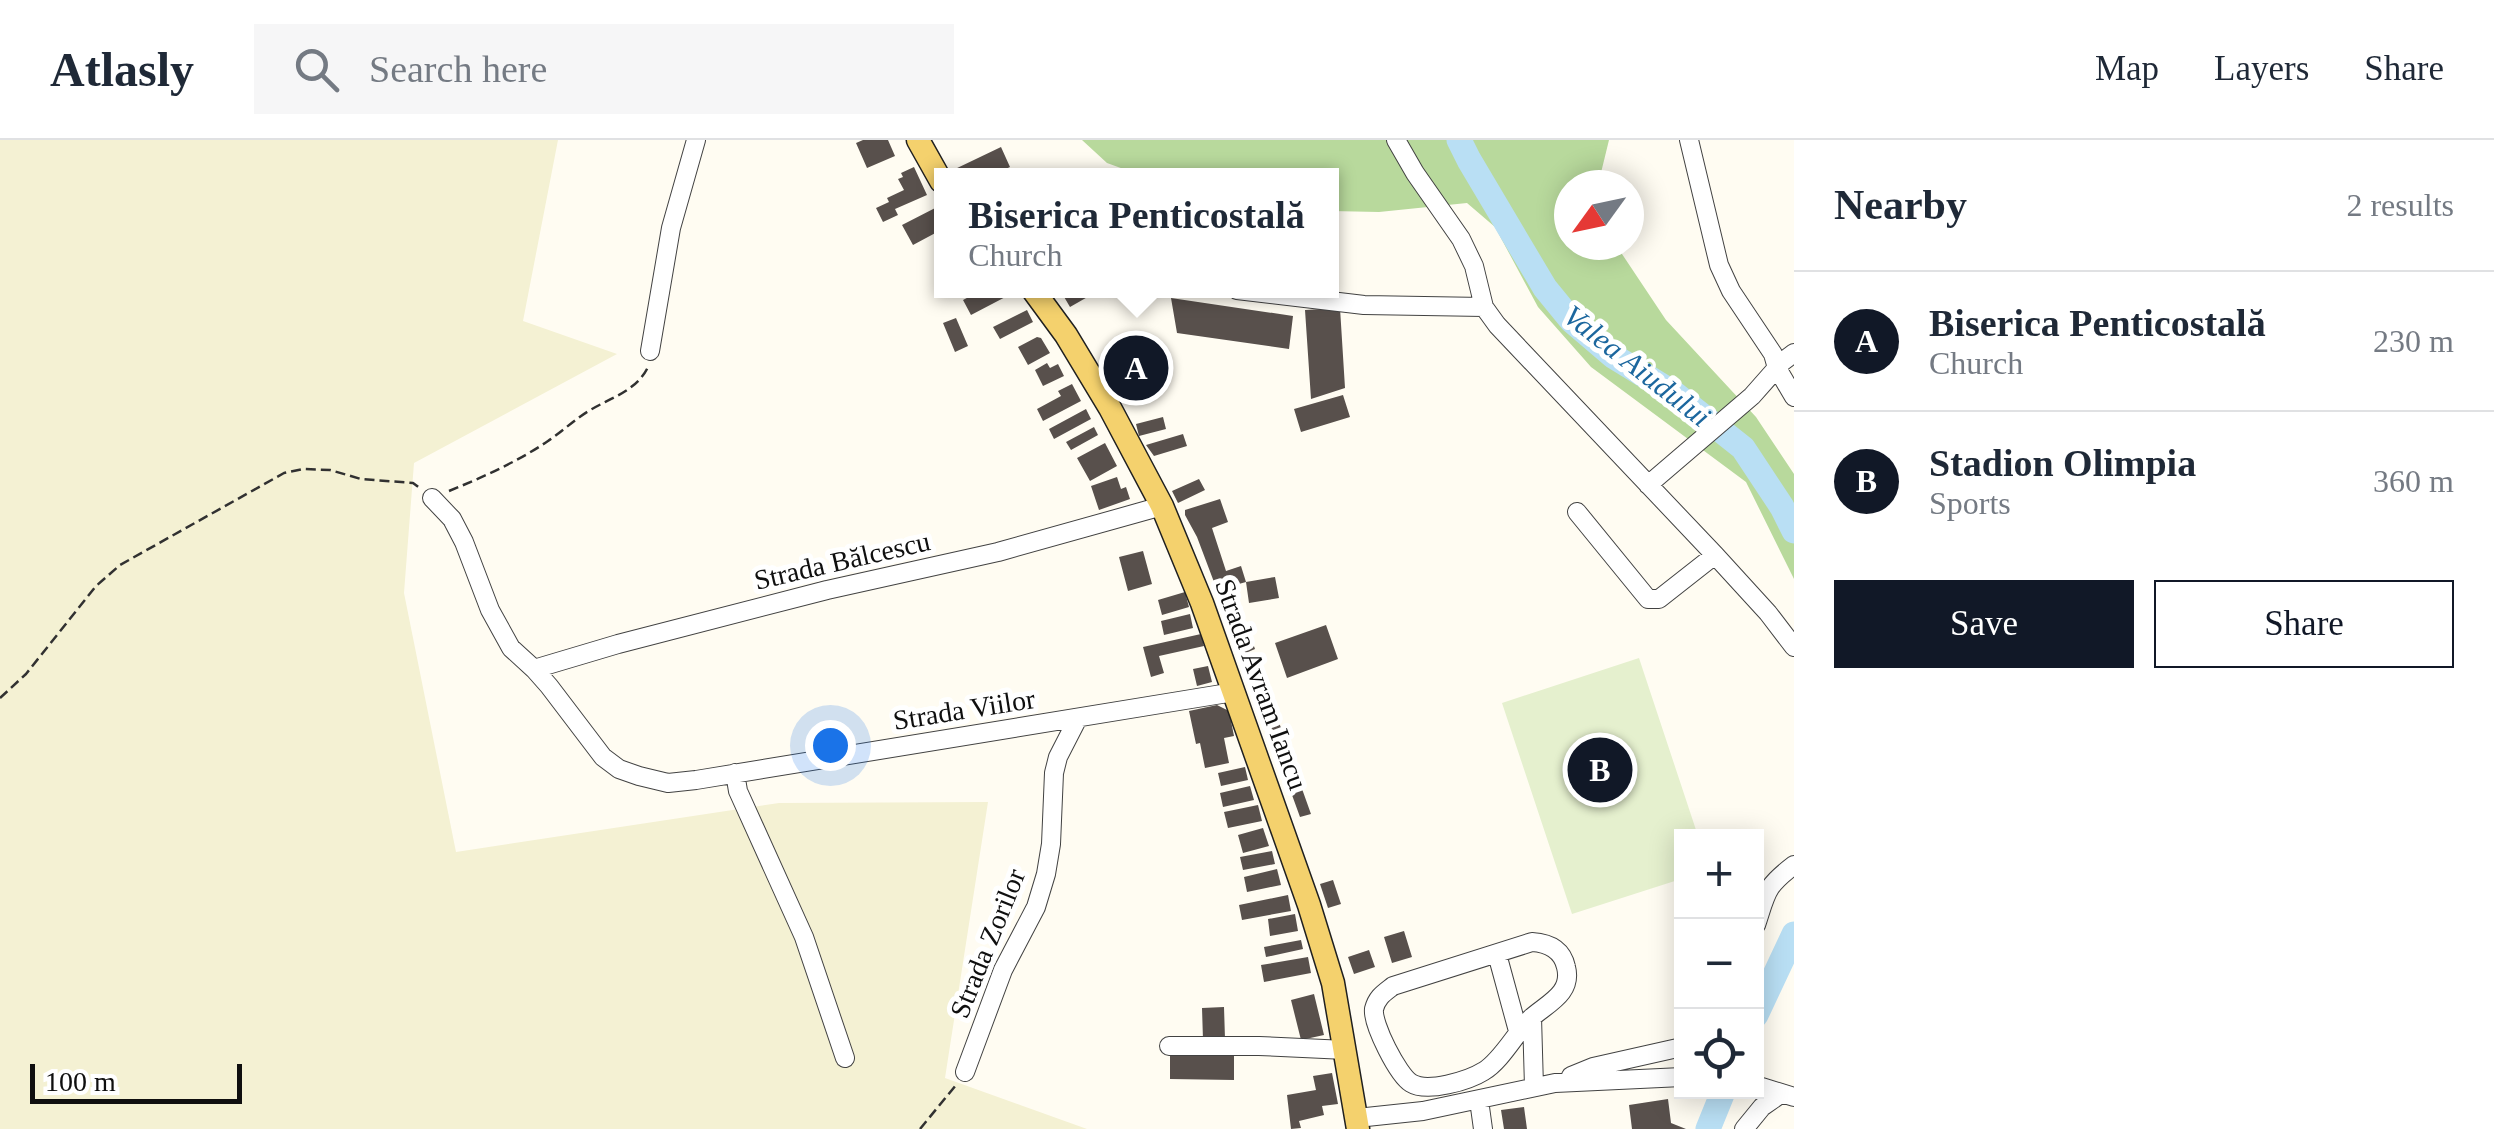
<!DOCTYPE html>
<html lang="en">
<head>
<meta charset="utf-8">
<style>
  :root { --surface:#fff; --page:#f6f6f7; --text:#1f2937; --muted:#747a83; --line:#e0e1e3; --accent:#111827 }
  body { margin:0; font-family:Georgia,serif; background:var(--page); color:var(--text) }
  .controls { position:absolute; right:30px; bottom:30px; display:grid; overflow:hidden; border-radius:0px; box-shadow:0 5px 25px #0003 }
  .controls button { width:90px; height:90px; display:grid; place-items:center; padding:0; border:0; border-bottom:2px solid var(--line); background:var(--surface); color:var(--text); font:50px sans-serif }
  .compass { position:absolute; left:1554px; top:30px; width:90px; height:90px; border-radius:50%; background:var(--surface); box-shadow:0 5px 25px #0003; rotate:237deg }
  .scale { position:absolute; left:30px; bottom:25px; width:212px; box-sizing:border-box; padding-left:10px; border:5px solid #0f0f0f; border-top:0; font-size:28px; line-height:35px; white-space:nowrap; color:#0f0f0f; -webkit-text-stroke:8px #fff; paint-order:stroke }
  .you { position:absolute; left:830px; top:605px; width:35px; height:35px; margin:-25px; border:8px solid #fff; border-radius:50%; background:#1a73e8; box-shadow:0 0 0 15px #1a73e833 }
  .badge { display:grid; place-items:center; width:65px; height:65px; border-radius:50%; background:var(--accent); color:#fff; font-size:32px; font-weight:700 }
  .pin { position:absolute; translate:-50% -50%; border:5px solid #fff; box-shadow:0 2px 10px #0006 }
  .popup { position:absolute; left:934px; top:28px; width:405px; height:130px; box-sizing:border-box; display:grid; place-content:center; border-radius:0px; background:var(--surface); filter:drop-shadow(0 2px 8px #0005); font-size:32px; white-space:nowrap; color:var(--muted) }
  .popup b { font-size:38px; color:var(--text) }
  .popup::after { content:''; position:absolute; left:50%; top:100%; margin-left:-20px; border:20px solid transparent; border-top-color:var(--surface) }
  .list { margin:0; padding:0; list-style:none }
  h2 { display:flex; justify-content:space-between; align-items:center; height:130px; margin:0; padding:0 40px; font-size:42px }
  h2 small { font-size:32px; font-weight:400; color:var(--muted) }
  .list li { display:grid; grid-template-columns:65px 1fr auto; gap:30px; align-items:center; box-sizing:border-box; height:140px; padding:0 40px; border-top:2px solid var(--line) }
  .list b { display:block; font-size:38px; white-space:nowrap }
  .list p { margin:0; font-size:32px; white-space:nowrap; color:var(--muted) }
  .list em { font-size:32px; font-style:normal; color:var(--muted) }
  .actions { display:flex; gap:20px; padding:30px 40px }
  .actions a { flex:1; padding:22px 0; border:2px solid var(--accent); border-radius:0px; text-align:center; font-size:35px; color:var(--accent) }
  .actions .main { background:var(--accent); color:#fff }
  .icon { flex:none; width:55px; height:55px; fill:none; stroke:currentColor; stroke-width:2; stroke-linecap:round; stroke-linejoin:round }
  .map { position:relative; flex:none; width:1794px; height:989px; overflow:hidden }
  header { display:flex; align-items:center; gap:60px; box-sizing:border-box; height:140px; padding:0 50px; background:var(--surface); border-bottom:2px solid var(--line) }
  header strong { font-size:48px }
  nav { display:flex; gap:55px; margin-inline-start:auto; font-size:35px }
  .search { width:700px; height:90px; background:var(--page); display:flex; align-items:center; gap:25px; box-sizing:border-box; padding:0 35px; border-radius:0px; color:var(--muted); font-size:38px }
  main { display:flex }
  aside { flex:1; background:var(--surface) }
  .map>svg:first-child { display:block }
</style>
</head>
<body>
<header>
<strong>Atlasly</strong>
<div class="search"><svg class="icon" aria-label="search" viewBox="0 0 24 24"><circle cx="10" cy="10" r="6"/><path d="M15 15l6 6"/></svg>Search here</div>
<nav><a>Map</a><a>Layers</a><a>Share</a></nav>
</header>
<main>
<div class="map">
<svg width="1794" height="989" viewBox="0 0 1794 989">
  <rect width="100%" height="100%" fill="#fffcf2"/>
  <path fill="#f4f1d3" d="M0,0H558L523,181L617,214L414,323L404,453L456,712L779,663L988,662L945,938L1087,989H0Z"/>
  <path fill="#b8d99c" d="M1082,0H1609L1598,45H1569V105H1616L1666,180L1756,277L1794,334V439L1746,342L1591,227L1538,167L1495,87L1467,63L1379,72L1331,71V36L1140,35L1107,23Z"/>
  <path fill="#e5f0ce" d="M1639,518L1698,696H1682L1681,739L1572,774L1502,563Z"/>
  <g fill="none" stroke-linecap="round" stroke-linejoin="round">
    <path stroke="#b9dff4" stroke-width="25" d="M1459,0L1469,20L1545,148L1572,181L1613,216L1675,254L1743,308L1782,367L1794,391
      M1756,875L1794,794
      M1708,989L1723,952"/>
  </g>
  <path fill="#58504c" d="M863,0H888L895,16L867,28L856,3Z
    M1001,7L1010,27L991,36H955L953,30Z
    M914,27L927,55L895,69L898,75L883,82L876,68L889,62L887,58L904,50L898,39L903,37L901,33Z
    M941,65V90L913,105L902,85Z
    M982,150H1012L1013,153L971,175L963,160Z
    M1060,150H1089L1091,155L1070,167Z
    M1171,158L1293,176L1289,209L1177,193Z
    M1340,168L1345,248L1311,259L1305,170Z
    M1027,170L1033,182L1000,199L993,187Z
    M956,178L968,206L955,212L943,183Z
    M1037,197L1041,198L1050,213L1028,225L1018,207Z
    M1148,206L1161,229L1124,249L1111,227Z
    M1047,223L1050,228L1058,224L1064,236L1043,246L1035,230Z
    M1072,244L1081,261L1043,281L1037,269L1061,256L1058,251Z
    M1343,255L1350,277L1301,292L1294,269Z
    M1086,269L1091,279L1054,299L1049,289Z
    M1163,277L1166,289L1139,296L1136,284Z
    M1094,287L1098,295L1071,310L1066,302Z
    M1183,294L1187,306L1154,316L1146,305Z
    M1105,303L1117,326L1090,341L1077,318Z
    M1117,337L1121,349L1126,347L1130,359L1099,370L1091,346Z
    M1199,339L1205,350L1178,363L1172,351Z
    M1220,359L1228,382L1212,388L1226,431L1241,426L1246,442L1275,437L1279,458L1249,463L1246,442L1217,450L1197,397L1185,375V370Z
    M1143,411L1152,444L1128,451L1119,417Z
    M1185,452L1189,467L1162,475L1158,460Z
    M1242,473L1255,509L1241,515L1227,478Z
    M1190,474L1193,488L1164,495L1161,481Z
    M1326,485L1338,519L1287,538L1275,503Z
    M1201,494L1204,506L1159,516L1164,533L1151,537L1143,507Z
    M1208,526L1212,542L1197,546L1193,529Z
    M1264,542L1284,596L1273,600L1253,546Z
    M1217,565L1229,571L1234,596L1224,598L1229,623L1205,628L1200,603L1196,604L1189,571Z
    M1291,618L1311,674L1300,677L1280,622Z
    M1245,627L1248,640L1221,646L1218,633Z
    M1250,646L1254,660L1223,667L1220,653Z
    M1258,665L1262,681L1228,688L1224,672Z
    M1263,688L1269,706L1243,713L1238,695Z
    M1272,711L1275,724L1243,730L1240,717Z
    M1277,729L1281,745L1247,752L1244,737Z
    M1333,740L1341,764L1328,768L1320,744Z
    M1288,755L1291,771L1242,780L1239,765Z
    M1295,774L1298,791L1270,796L1268,779Z
    M1404,791L1412,817L1392,823L1384,797Z
    M1301,800L1303,809L1266,817L1264,807Z
    M1369,810L1375,827L1354,834L1348,817Z
    M1308,817L1311,833L1264,842L1261,825Z
    M1314,854L1324,895L1301,900L1291,860Z
    M1224,867L1225,899L1203,900L1202,868Z
    M1170,915L1234,916V940L1170,939Z
    M1332,933L1338,964L1322,966L1324,975L1299,981L1301,988L1291,989L1287,955L1316,950L1313,936Z
    M1668,959L1671,983L1686,989H1632L1629,965Z
    M1524,967L1527,989H1504L1501,970Z"/>
  <g fill="none" stroke-linecap="round" stroke-linejoin="round">
    <g stroke="#424242" stroke-width="20">
      <path id="minor" d="M1396,0L1415,33L1461,99L1474,126L1484,167L1497,185L1715,415L1768,473L1794,507
        M1689,0L1719,125L1731,151L1773,214L1777,228L1794,257
        M1237,150L1364,165L1484,167
        M650,211L671,88L696,0
        M1648,345L1752,256L1782,222L1794,213
        M432,358L452,379L464,402L490,470L511,508L534,529L549,546L603,617L619,629L639,636L668,643L696,640L1234,552
        M1577,372L1648,459H1659L1715,415
        M534,529L618,504L827,450L998,412L1162,366
        M735,633L738,651L804,797L845,918
        M1756,785C1767,752 1765,747 1794,725
        M1532,802C1548,803 1562,809 1566,827C1573,854 1546,864 1530,879C1515,894 1501,921 1484,931C1468,941 1427,953 1411,943C1398,935 1372,884 1374,869C1377,857 1384,853 1393,846Z
        M1497,814L1518,891
        M1532,877L1534,947
        M1169,906H1259L1346,910
        M965,932L1003,830L1036,767L1046,734L1051,704L1054,633L1058,617L1078,578
        M1571,936L1593,927L1682,907
        M1762,947L1794,957
        M1479,960L1483,989
        M1357,978L1423,971L1555,943L1682,937
        M1744,989L1762,967L1782,953"/>
    </g>
    <g stroke="#202020" stroke-width="25">
      <path id="major" d="M918,0L941,41
        M1033,150L1066,195L1110,268L1162,366L1202,463L1309,765L1333,843L1358,989"/>
    </g>
    <path stroke="#313131" stroke-width="2.5" stroke-dasharray="10 5" stroke-linecap="butt" d="M449,351C483,337 517,322 548,301C563,291 576,278 592,269C613,257 637,250 648,227
      M0,558L26,534L96,446L120,425L284,333L303,329L330,330L361,339L413,343L421,349
      M920,989L956,945"/>
    <use href="#minor" stroke="#fff" stroke-width="18"/>
    <use href="#major" stroke="#f4d16d" stroke-width="22"/>
  </g>
  <g text-anchor="middle" stroke-width="10" stroke-linejoin="round" paint-order="stroke">
    <g font-size="28" fill="#0f0f0f" stroke="#fff">
      <text transform="translate(842 420) rotate(-13)" y="10">Strada Bălcescu</text>
      <text transform="translate(1262 544) rotate(70)" y="10">Strada Avram Iancu</text>
      <text transform="translate(964 569) rotate(-9)" y="10">Strada Viilor</text>
      <text transform="translate(987 803) rotate(-68)" y="10">Strada Zorilor</text>
    </g>
    <g font-size="30" font-style="italic" fill="#1c679e" stroke="#fff">
      <text transform="translate(1637 226) rotate(38)" y="10">Valea Aiudului</text>
    </g>
  </g>
</svg>
<div class="controls">
<button>+</button>
<button>−</button>
<button><svg class="icon" aria-label="locate" viewBox="0 0 24 24"><circle cx="12" cy="12" r="6"/><path d="M12 2v4M12 18v4M2 12h4M18 12h4"/></svg></button>
</div>
<svg class="compass" viewBox="-18 -18 36 36"><path d="M0-13l5 13h-10z" fill="#e53935"/><path d="M0 13l5-13h-10z" fill="#747a83"/></svg>
<div class="scale">100 m</div>
<div class="you"></div>
<div class="pin badge" style="left:1136px;top:228px">A</div>
<div class="popup"><b>Biserica Penticostală</b>Church</div>
<div class="pin badge" style="left:1600px;top:630px">B</div>
</div>
<aside>
<h2>Nearby<small>2 results</small></h2>
<ul class="list">
<li><span class="badge">A</span><div><b>Biserica Penticostală</b><p>Church</p></div><em>230 m</em></li>
<li><span class="badge">B</span><div><b>Stadion Olimpia</b><p>Sports</p></div><em>360 m</em></li>
</ul>
<div class="actions"><a class="main">Save</a><a>Share</a></div>
</aside>
</main>
</body>
</html>
